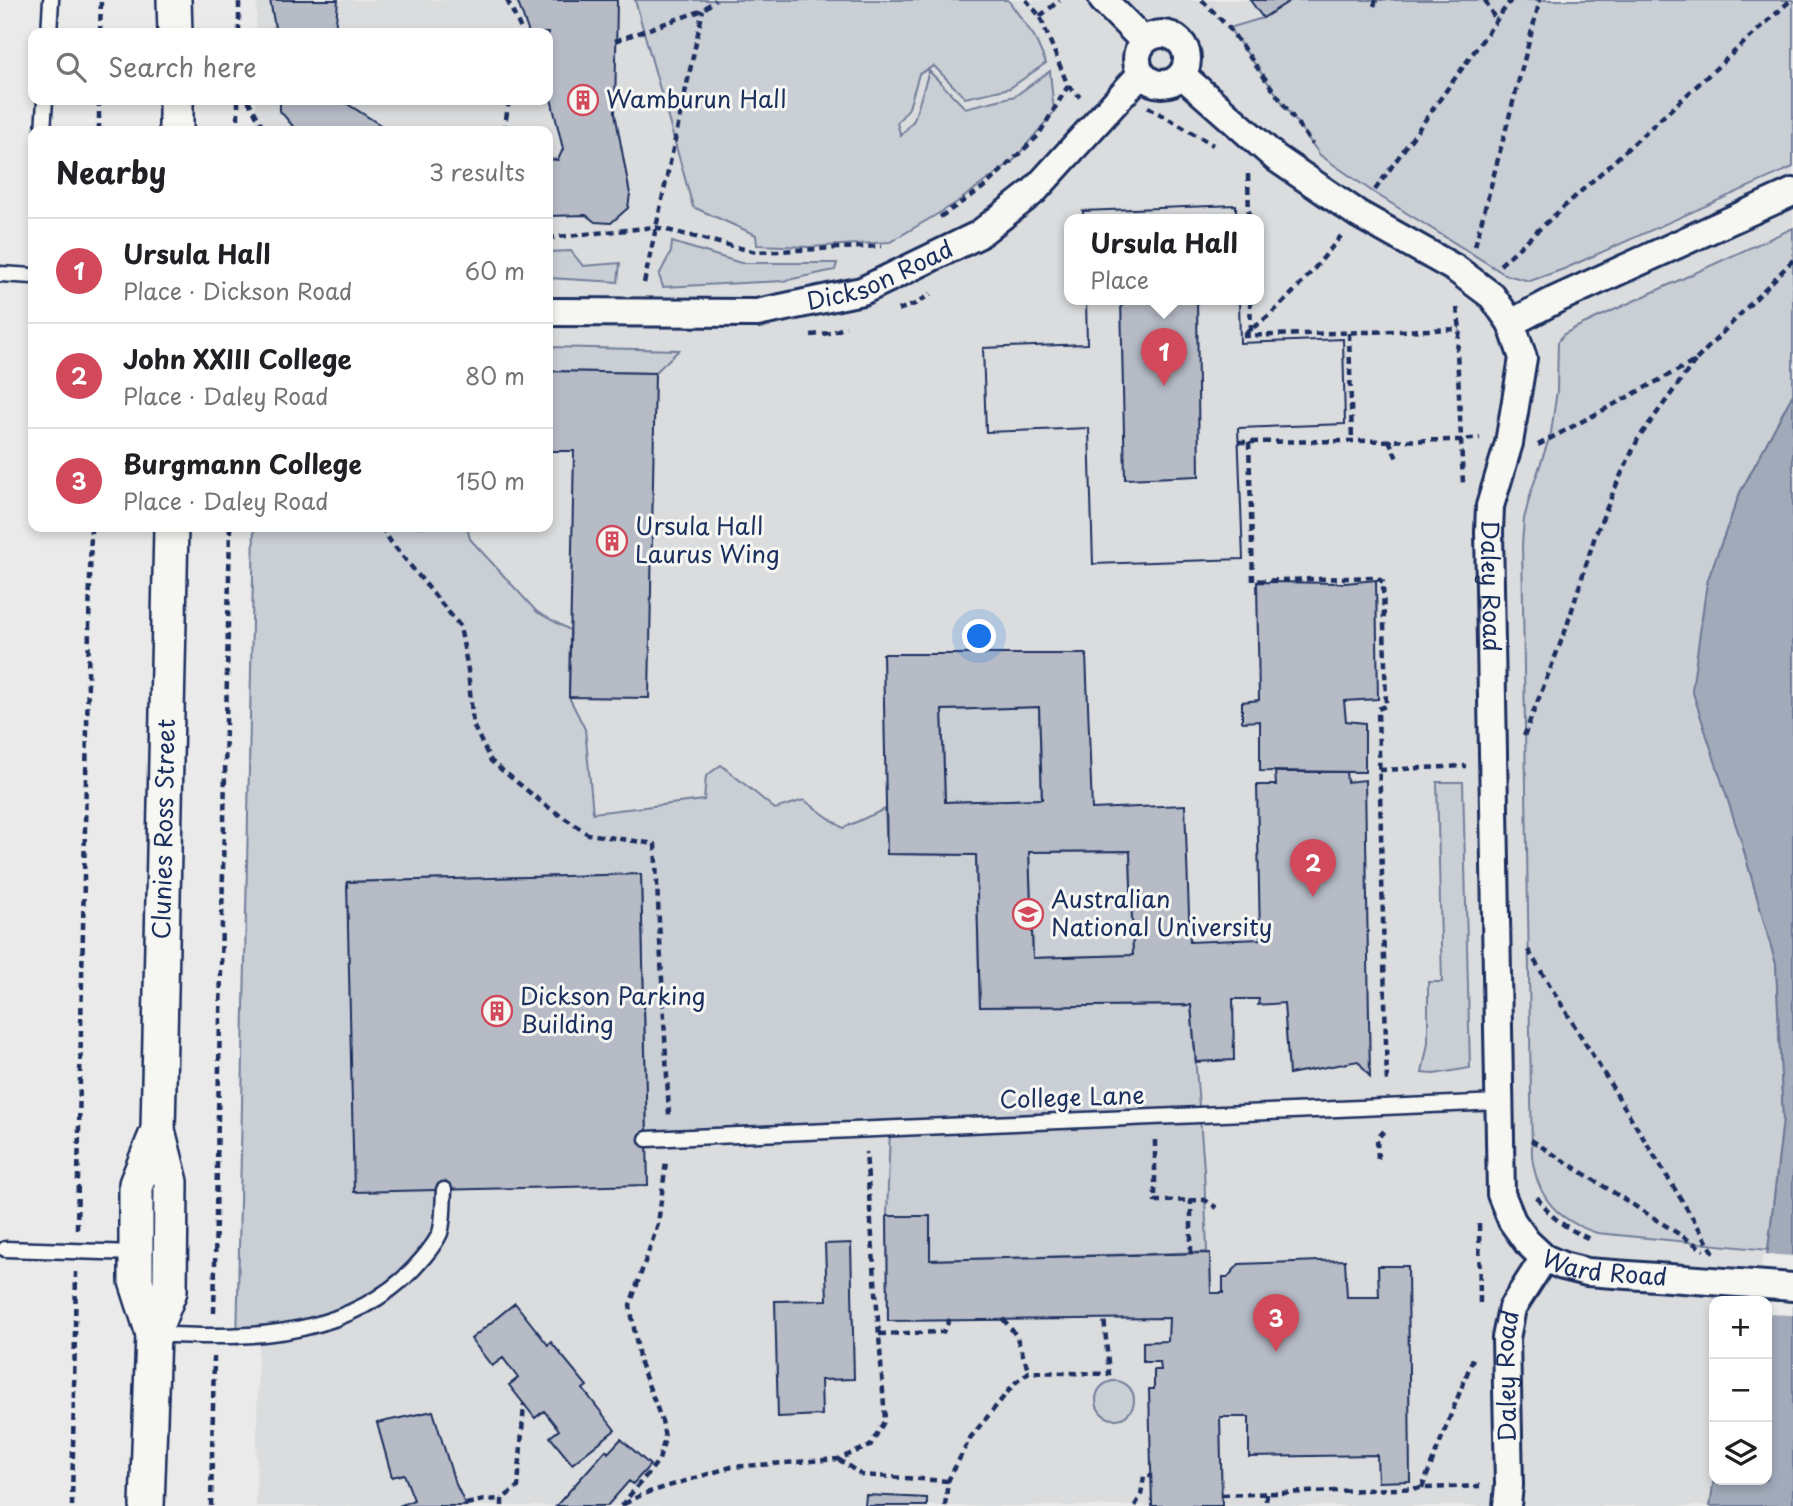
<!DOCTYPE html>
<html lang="en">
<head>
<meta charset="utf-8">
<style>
  :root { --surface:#fff; --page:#f2f2f2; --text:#202124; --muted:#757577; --line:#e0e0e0; --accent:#d1495b }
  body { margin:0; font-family:"Playpen Sans",sans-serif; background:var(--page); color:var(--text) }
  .controls { position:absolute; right:21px; bottom:21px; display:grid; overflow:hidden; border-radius:14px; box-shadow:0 4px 10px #0003 }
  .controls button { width:63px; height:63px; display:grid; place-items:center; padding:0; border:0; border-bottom:2px solid var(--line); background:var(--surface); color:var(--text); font:35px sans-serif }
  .you { position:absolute; left:980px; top:637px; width:24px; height:24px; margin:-18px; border:5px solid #fff; border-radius:50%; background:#1a73e8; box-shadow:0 0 0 10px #1a73e833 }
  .badge { display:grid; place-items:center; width:46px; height:46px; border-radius:50%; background:var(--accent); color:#fff; font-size:23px; font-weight:700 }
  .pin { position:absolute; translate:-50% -58px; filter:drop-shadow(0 2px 4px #0008) }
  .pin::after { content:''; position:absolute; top:37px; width:24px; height:21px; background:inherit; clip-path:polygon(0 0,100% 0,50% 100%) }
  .popup { position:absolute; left:1064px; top:214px; width:200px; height:91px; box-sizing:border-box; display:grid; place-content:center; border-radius:14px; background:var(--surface); filter:drop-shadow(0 2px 5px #0005); font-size:23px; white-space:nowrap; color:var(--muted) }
  .popup b { font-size:26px; color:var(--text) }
  .popup::after { content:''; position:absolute; left:50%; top:100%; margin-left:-14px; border:14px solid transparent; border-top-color:var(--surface) }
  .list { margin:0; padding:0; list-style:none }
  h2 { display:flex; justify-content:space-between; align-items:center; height:91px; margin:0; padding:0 28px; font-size:30px }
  h2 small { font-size:23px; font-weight:400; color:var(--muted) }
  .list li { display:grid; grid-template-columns:46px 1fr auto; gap:21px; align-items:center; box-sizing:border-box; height:105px; padding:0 28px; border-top:2px solid var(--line) }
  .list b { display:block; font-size:26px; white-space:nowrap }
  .list p { margin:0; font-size:23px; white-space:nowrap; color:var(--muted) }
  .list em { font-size:23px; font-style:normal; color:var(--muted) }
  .icon { flex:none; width:38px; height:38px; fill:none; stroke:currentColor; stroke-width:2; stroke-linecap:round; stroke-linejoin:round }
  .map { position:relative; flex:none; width:1793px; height:1506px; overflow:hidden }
  .search { position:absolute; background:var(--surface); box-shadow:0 4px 10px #0003; left:28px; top:28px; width:525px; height:77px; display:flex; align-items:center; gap:18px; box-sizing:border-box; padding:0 24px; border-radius:14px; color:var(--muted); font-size:26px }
  .panel { position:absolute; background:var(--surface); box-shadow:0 4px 10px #0003; left:28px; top:126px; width:525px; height:406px; border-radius:14px }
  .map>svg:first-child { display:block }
</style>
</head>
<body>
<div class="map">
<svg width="1793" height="1506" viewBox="0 0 1793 1506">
  <rect width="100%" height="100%" fill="#e9eae9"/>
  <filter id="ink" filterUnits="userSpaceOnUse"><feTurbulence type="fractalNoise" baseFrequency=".0143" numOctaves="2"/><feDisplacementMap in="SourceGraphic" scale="14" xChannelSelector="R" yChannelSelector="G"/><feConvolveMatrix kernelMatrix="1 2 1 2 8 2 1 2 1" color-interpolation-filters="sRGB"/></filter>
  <g filter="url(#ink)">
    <path fill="#dadcde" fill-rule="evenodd" d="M257,0H1793V1506H256L269,527H548V131H256V100H548V33H256ZM1070,220H1258V300H1070ZM1714,1301H1767V1480H1714Z"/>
    <path fill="#caced5" stroke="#727e9a" stroke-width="2" d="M635,0H1008L1034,36L1046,63L1010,88L965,98L934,66L919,74L909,108L897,123L901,136L914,120L929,71L965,108L1015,96L1050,71L1054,112L1014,160L956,203L890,242L810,247L757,245L756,235L693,207Z
      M1291,0H1793V167L1564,269L1530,281L1506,275L1373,192L1320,155L1229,28L1263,18Z
      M1793,228V394L1740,493L1707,582L1742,844L1776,964L1783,1120L1768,1250L1597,1233C1557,1220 1537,1198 1532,1156L1522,544L1524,519L1531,492L1551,433L1557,390L1558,342L1564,334L1577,327Z
      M672,242L741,263H837L835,270L783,281L663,287L659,275L671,252Z
      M571,251L583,266L620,263L618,282L548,278V252Z
      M548,347L679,350L655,373L548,371Z
      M254,527H467L470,539L537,612L570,630L569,697L585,729L593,813L704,800L706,776L721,765L775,809L804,800L843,828L885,809L887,854L976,855L980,1007L1191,1005L1204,1169L1207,1252L930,1260V1216H887L890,1128L647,1139L641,874L348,882L444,1190L440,1232L387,1292L287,1332L237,1345Z
      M1039,707L1042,799L945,802L942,710Z
      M1437,782H1463L1470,1068L1434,1074L1422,1073L1428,1043V982H1442Z
      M1130,851L1133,955L1033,958L1029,852Z
      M1096 1400a19 19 0 1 1 38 0a19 19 0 1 1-38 0Z"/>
    <path fill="#a2aaba" stroke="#6c7995" stroke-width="2" d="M1793,394V1506H1710L1714,1478L1767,1480V1301H1756L1768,1250L1783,1120L1776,964L1742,844L1692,690L1707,582L1740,493Z"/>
    <path fill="#e9eae9" d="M1764,1254L1793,1256V1315L1767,1314V1301H1753Z"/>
    <path fill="#b6bbc6" stroke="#1b2f5e" stroke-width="2" fill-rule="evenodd" d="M270,0H338L335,33H276Z
      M517,0H617L615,113L630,194L628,208L611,223L595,222L586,215L548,216V159L558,160L563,149L548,86V33H529Z
      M1250,0H1291L1263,18Z
      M280,100H341L390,131H297L280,111Z
      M1236,205V220H1083V211Z
      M1236,205V220H1083V211Z
      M1086,300H1121L1125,479L1199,476L1197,300H1239L1240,343L1343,339L1345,424L1238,428L1243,559L1093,564L1089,428L986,432L983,348L1087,344Z
      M1086,300H1239L1240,343L1343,339L1345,424L1238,428L1243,559L1093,564L1089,428L986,432L983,348L1087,344Z
      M548,371L655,373L649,698L569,697L574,451H548Z
      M1376,580L1378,699L1344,701L1346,721L1365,723V772L1260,771V721L1242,722V702L1259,700L1257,582L1345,583Z
      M883,654H1086L1092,809L1185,805L1190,942L1260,939L1257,785H1276L1275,772H1346L1347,782L1365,780L1370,1077L1358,1061L1289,1074L1284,1003L1258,1005L1259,999H1233L1234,1060L1196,1062L1191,1005L980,1007L976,855L887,854ZM1039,707L1042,799L945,802L942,710ZM1130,851L1133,955L1033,958L1029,852Z
      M641,874L648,1185L354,1192L347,882Z
      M887,1216H930V1260L1210,1253L1211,1293H1223V1277H1228L1239,1264L1345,1260L1347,1297H1379L1378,1266H1408L1410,1481L1378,1482L1377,1455L1249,1457V1417H1220L1222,1506H1152L1149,1389H1154V1370H1161L1160,1362H1143V1342L1168,1341L1169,1318L888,1321Z
      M851,1243L854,1379L821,1380L822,1415L778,1417L775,1301L827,1300L825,1244Z
      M515,1303L548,1345L551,1342L587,1386L583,1389L615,1430L572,1464L550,1437L559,1430L544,1411L535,1418L509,1385L518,1378L503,1358L492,1366L471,1339Z
      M433,1411L454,1480L466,1506H399L414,1500L404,1474L392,1477L377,1423Z
      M621,1439L650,1465L633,1484L629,1481L607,1506H556L606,1450L608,1453Z
      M866,1495L927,1498V1506H865Z"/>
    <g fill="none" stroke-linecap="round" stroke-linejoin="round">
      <g stroke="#1b2f5e" stroke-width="19">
        <path id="service" d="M49,33L51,0
          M43,131L45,100
          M0,274L33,276
          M647,1139L1499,1102
          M5,1249L136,1253
          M153,1334C241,1339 333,1340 403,1279C415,1268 434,1247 440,1233C444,1221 443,1203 444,1190"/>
      </g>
      <g stroke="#1b2f5e" stroke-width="32">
        <g id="minor">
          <path d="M1103,0L1144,41"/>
          <circle cx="1162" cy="59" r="25"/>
          <path id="s1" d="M1182,75L1276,158L1358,214L1456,269L1492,296L1511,323L1523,358L1509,443L1490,506L1489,532L1501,1194L1512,1221L1527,1242L1544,1258L1563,1266L1587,1272L1793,1287"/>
          <path id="s2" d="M548,312L757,313L862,291L978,235L1034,191L1141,74"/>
          <path d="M1511,323L1555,300L1793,192"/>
          <path id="s3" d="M1507,1506L1509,1485L1506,1338L1512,1308L1544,1258"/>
        </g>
      </g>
      <g stroke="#1b2f5e" stroke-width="38">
        <g id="tertiary">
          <path d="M174,0L175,33"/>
          <path d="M176,100V131"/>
          <path d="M153,1334L136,1281V1184L158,1130"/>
          <path id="s4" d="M147,1506L153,1334L170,1291L171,1182L158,1130L171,527"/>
        </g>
      </g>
      <path stroke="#1b2f5e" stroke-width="4.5" stroke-dasharray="7 5" stroke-linecap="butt" d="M507,0L521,29L520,33
        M1202,0L1229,28L1312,144
        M1485,0L1496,21
        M1374,6L1376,0
        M1040,16L1060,0
        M100,33L101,0
        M239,33V0
        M615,41L703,10L715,0
        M1068,86L1080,97
        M248,100L265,131
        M1148,107L1213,145
        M99,131V100
        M238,131V100
        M504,131L509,100
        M1248,174L1249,220
        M1375,190L1511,0
        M940,217L984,187L1038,136L1068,86L1040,16L1026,0
        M1341,236C1311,273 1281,311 1241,336L1460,329
        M548,238L655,227L756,252L882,246
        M1475,246L1540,0
        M1500,265L1791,0
        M644,283L703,10
        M1250,300L1251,331
        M1457,308L1460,329L1457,350L1463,484
        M898,310L915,304L931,294
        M1349,333L1352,441
        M811,335L830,333L846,327
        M1389,440L1398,461
        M1239,442L1462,440L1480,438
        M1249,442L1253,581L1376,577L1383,582L1386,706L1378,709L1387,1085
        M1538,445L1695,361L1793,260
        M381,527L391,542L460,626L468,670L473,725L491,761L545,805L588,834L655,844L669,1115
        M1524,736L1566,629L1595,536L1618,481L1638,439L1695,361
        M1379,770L1466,766
        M1528,950L1714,1253
        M1155,1140V1201L1205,1200L1217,1208
        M1531,1140L1704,1250
        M1378,1159L1377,1139L1384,1131
        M1537,1197C1551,1219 1568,1229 1592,1240
        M1479,1224L1480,1303
        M77,1229L91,527
        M1191,1253V1200
        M214,1313L230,527
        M1003,1319L1016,1335L1029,1372
        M879,1334L943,1332L950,1319
        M838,1459L862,1475L948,1481
        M1422,1488L1474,1356
        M1266,1494V1506
        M1222,1495L1480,1486
        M466,1504L484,1500L502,1499
        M624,1504L643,1494L731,1467L838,1459L870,1446L885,1420L866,1152
        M72,1506L76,1272
        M211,1506L214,1357
        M502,1506V1499L518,1487L524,1404
        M621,1506L659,1460L665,1438L662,1421L640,1363L630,1305L658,1224L666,1162
        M945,1506L948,1481L970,1438L1015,1383L1029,1372L1109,1374L1104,1317
        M1135,1506L1141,1495L1144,1476H1151"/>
      <use href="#service" stroke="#f6f6f2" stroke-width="14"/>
      <use href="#minor" stroke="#f6f6f2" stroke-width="26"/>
      <use href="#tertiary" stroke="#f6f6f2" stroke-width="33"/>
    </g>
  </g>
  <defs>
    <g id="building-ring" transform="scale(1.575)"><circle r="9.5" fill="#f6f6f2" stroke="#d1495b" stroke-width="1.5"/><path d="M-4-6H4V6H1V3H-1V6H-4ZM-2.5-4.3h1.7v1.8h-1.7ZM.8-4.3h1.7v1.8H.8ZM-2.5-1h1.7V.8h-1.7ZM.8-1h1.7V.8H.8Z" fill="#d1495b"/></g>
    <g id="university-ring" transform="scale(1.575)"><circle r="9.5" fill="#f6f6f2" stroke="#d1495b" stroke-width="1.5"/><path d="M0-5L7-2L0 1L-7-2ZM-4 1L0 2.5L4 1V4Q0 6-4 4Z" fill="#d1495b"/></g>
  </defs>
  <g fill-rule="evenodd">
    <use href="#building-ring" x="583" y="100"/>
    <use href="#building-ring" x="612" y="541"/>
    <use href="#university-ring" x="1028" y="914"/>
    <use href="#building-ring" x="497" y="1011"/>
  </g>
  <g text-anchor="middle" stroke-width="6" stroke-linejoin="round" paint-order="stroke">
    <g font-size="24" fill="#1b2f5e" stroke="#f6f6f2" text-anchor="start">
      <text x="606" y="108">Wamburun Hall</text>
      <text x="635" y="535">Ursula Hall<tspan x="635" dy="28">Laurus Wing</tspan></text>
      <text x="1051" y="908">Australian<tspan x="1051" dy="28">National University</tspan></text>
      <text x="520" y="1005">Dickson Parking<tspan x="520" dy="28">Building</tspan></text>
    </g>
    <g font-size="24" fill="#1b2f5e" stroke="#f6f6f2">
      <text dy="8" stroke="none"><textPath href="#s2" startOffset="338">Dickson Road</textPath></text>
      <text dy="8" stroke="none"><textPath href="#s1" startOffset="684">Daley Road</textPath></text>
      <text dy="8" stroke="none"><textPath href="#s4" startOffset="682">Clunies Ross Street</textPath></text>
      <text transform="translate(1072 1098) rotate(-2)" y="8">College Lane</text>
      <text dy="8" stroke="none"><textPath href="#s1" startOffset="1433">Ward Road</textPath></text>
      <text dy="8" stroke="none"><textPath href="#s3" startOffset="130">Daley Road</textPath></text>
    </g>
  </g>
</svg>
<div class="controls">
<button>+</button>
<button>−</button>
<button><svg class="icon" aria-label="layers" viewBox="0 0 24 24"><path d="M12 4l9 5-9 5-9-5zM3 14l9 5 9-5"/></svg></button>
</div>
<div class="you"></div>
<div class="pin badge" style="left:1164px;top:386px">1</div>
<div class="popup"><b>Ursula Hall</b>Place</div>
<div class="pin badge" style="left:1313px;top:897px">2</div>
<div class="pin badge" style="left:1276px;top:1352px">3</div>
<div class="search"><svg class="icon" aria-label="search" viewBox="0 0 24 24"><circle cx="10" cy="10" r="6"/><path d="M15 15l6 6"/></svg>Search here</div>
<section class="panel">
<h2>Nearby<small>3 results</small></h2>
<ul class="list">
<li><span class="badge">1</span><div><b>Ursula Hall</b><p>Place · Dickson Road</p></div><em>60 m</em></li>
<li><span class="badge">2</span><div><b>John XXIII College</b><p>Place · Daley Road</p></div><em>80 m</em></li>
<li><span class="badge">3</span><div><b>Burgmann College</b><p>Place · Daley Road</p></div><em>150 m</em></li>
</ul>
</section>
</div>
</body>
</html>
